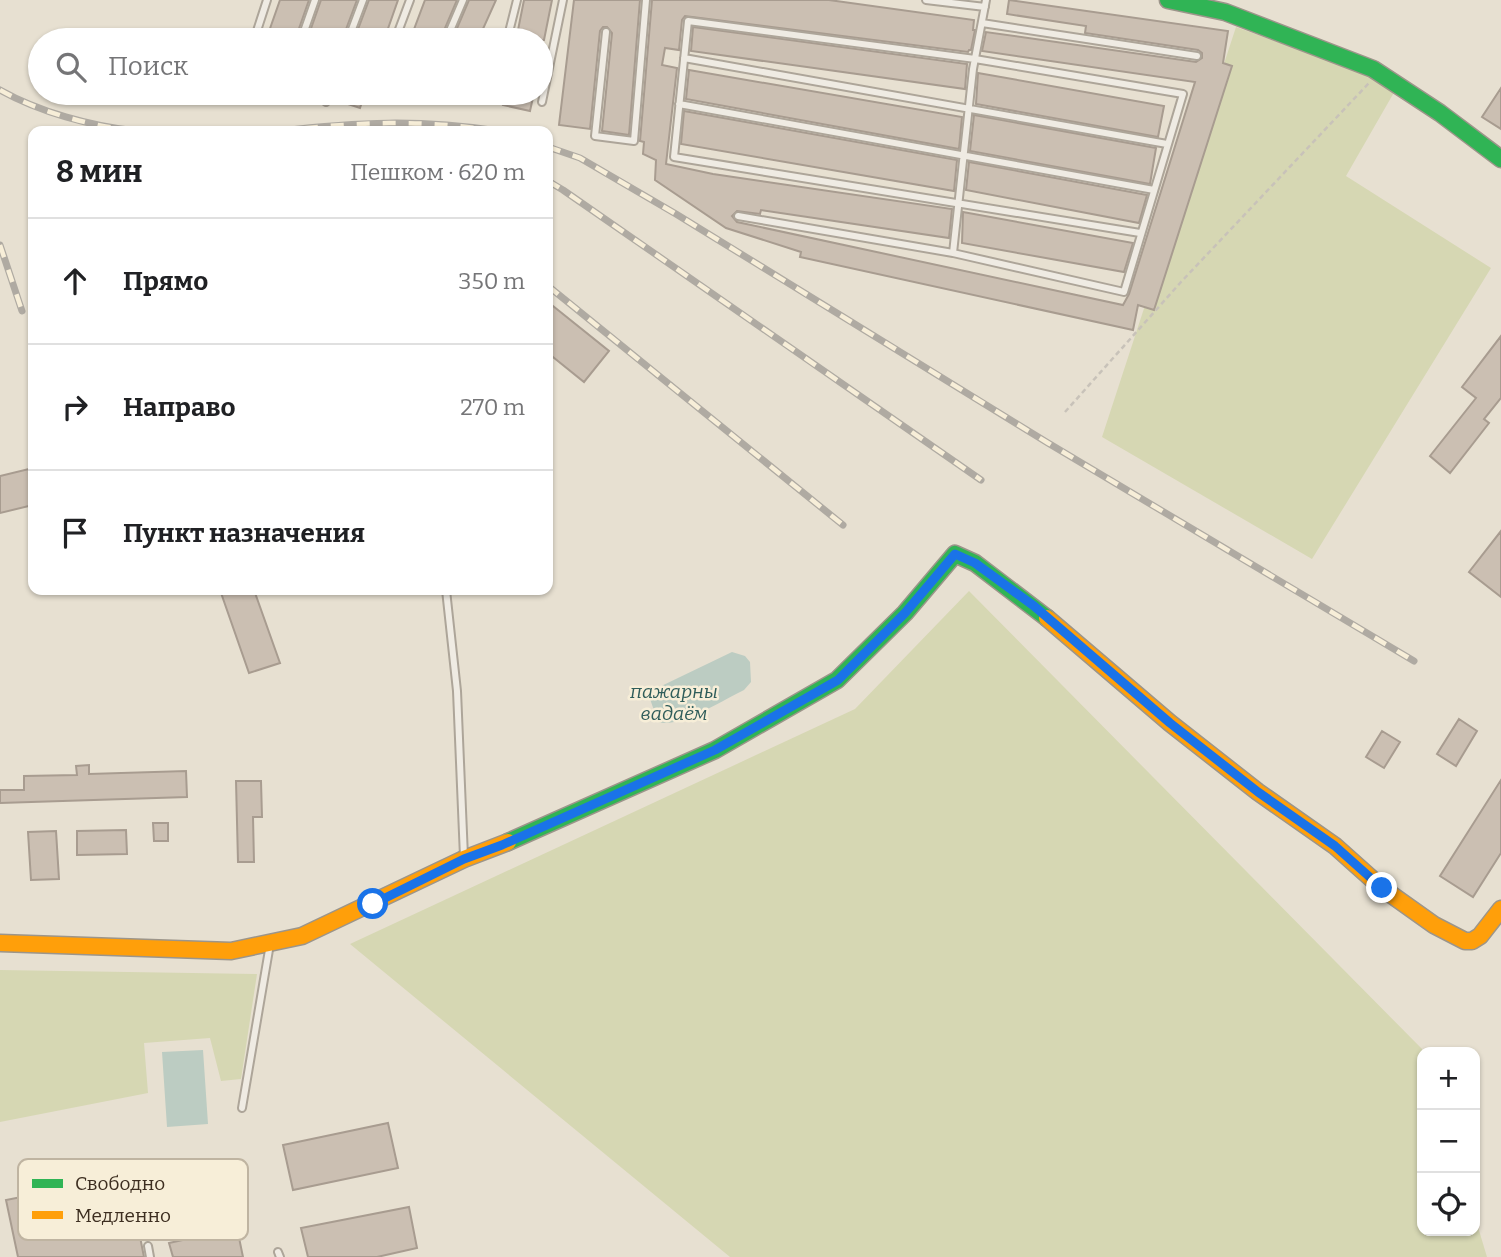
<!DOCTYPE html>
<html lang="ru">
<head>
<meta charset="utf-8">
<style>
  :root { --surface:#fff; --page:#f2f2f2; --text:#202124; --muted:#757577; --line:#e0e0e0 }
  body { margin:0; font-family:Bitter,serif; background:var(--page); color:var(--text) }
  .controls { position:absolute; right:21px; bottom:21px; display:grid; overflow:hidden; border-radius:14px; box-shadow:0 2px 5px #0004 }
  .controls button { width:63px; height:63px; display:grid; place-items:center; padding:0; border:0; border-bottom:2px solid var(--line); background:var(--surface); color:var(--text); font:35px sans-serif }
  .stop { position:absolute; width:21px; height:21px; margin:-16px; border:5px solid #1a73e8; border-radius:50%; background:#fff }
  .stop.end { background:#1a73e8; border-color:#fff; box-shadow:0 2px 7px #0008 }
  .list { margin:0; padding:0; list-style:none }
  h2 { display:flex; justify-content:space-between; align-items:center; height:91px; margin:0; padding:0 28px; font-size:30px }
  h2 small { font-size:23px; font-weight:400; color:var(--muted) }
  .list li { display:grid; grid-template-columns:46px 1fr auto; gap:21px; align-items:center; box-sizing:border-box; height:126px; padding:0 28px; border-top:2px solid var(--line) }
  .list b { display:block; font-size:26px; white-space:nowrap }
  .list em { font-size:23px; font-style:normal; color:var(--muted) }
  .icon { flex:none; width:38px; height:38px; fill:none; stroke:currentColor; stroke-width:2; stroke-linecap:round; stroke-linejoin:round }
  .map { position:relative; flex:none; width:1501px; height:1257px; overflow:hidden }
  .search { position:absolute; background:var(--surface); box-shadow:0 2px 5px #0004; left:28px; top:28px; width:525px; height:77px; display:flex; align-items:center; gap:18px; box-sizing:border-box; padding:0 24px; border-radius:38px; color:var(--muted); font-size:26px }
  .panel { position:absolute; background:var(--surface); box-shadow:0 2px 5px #0004; left:28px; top:126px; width:525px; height:469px; border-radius:14px }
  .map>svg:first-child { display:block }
</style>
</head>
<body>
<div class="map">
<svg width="1501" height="1257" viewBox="0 0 1501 1257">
  <rect width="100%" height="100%" fill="#e7e0d1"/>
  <path fill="#d6d7b3" d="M1236,27L1381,79L1396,89L1346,176L1491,268L1312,559L1102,437Z
    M969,591L1424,1051L1422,1052V1231H1475V1217L1487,1257H730L350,944L855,709Z
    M0,970L257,974L241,1079L221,1081L210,1038L144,1043L148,1093L0,1122Z"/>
  <path fill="#bcccc2" d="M732,652L745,656L750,662L751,682L744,690C725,699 678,729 658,722L649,696L653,690Z
    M203,1050L208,1124L167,1127L162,1052Z"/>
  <path fill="#cbbfb2" stroke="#a89c90" stroke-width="2" d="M280,0H309L295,40H266Z
    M321,0H357L342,40H307Z
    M369,0H398L384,40H354Z
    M425,0H457L440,40H410Z
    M469,0H496L478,40H452Z
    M524,0H552L544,40H516Z
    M574,0H640L629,135L602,131L612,33L607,27H603L600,31L590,129L559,125Z
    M652,0H829L974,20L973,30H975L971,50H969L968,52L685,16L682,20L679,50L665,48L662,65L677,68L666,164L713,174L952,209L949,238L761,210L760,214L737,211L732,216L737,222L1123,305L1129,294L1195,82L982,51L986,32L1196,62L1202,58V53L1198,50L1085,33L1086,26L1007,14L1009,0L1228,31L1223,63L1232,66L1154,310L1138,305L1133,330L800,257L801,252L726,228L655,180L656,160L643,154L644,142L640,141Z
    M693,27L967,64L965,89L691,51Z
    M689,70L962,117L959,149L686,99Z
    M978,73L1164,106L1158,137L976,104Z
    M1501,88V129L1482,117Z
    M335,93H365L360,108L333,99Z
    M506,93H534L530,111L503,105Z
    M684,111L957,160L954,191L681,144Z
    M974,115L1156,148L1150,184L970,151Z
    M969,162L1147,195L1139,223L966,190Z
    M963,212L1133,243L1124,272L962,243Z
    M548,302L609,351L584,382L548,353Z
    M1501,336V398L1484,419L1489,423L1450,473L1430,456L1476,398L1462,387Z
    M33,468V505L0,513V476Z
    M1501,531V597L1469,572Z
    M220,590H254L280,663L249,673Z
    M1459,719L1477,731L1456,766L1437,754Z
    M1382,731L1400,742L1384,768L1366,757Z
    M89,765V774L186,771L187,797L0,803V790H24V776L77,775L76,766Z
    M1501,780V853L1473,897L1440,876Z
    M236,781H261L262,817H253L254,862H238Z
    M153,823H168V841H154Z
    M126,830L127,854L77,855V831Z
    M56,831L59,879L31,880L28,832Z
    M388,1123L398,1168L293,1190L283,1145Z
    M128,1176L144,1257H18L6,1200Z
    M409,1207L417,1248L377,1257H308L301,1228Z
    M237,1228L243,1257H173L169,1243Z"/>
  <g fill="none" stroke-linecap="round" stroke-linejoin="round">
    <g stroke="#ada599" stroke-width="10">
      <path id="lane" d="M926,0L985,7
        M982,23L1197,56
        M606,32L595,136L634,141L646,0
        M254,40L267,0
        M301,40L315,0
        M348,40L363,0
        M395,40L410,0
        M446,40L463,0
        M507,40L517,0
        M684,58L1167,144
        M492,94L493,93
        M281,99L283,93
        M326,102L329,93
        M542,102L563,0
        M679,104L1154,190
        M738,216L953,253L1124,292L1183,94L975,59L688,21L674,157L1140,233
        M953,253L973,69L986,0
        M446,590L457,691L464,857
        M242,1108L270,944
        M148,1246L150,1257
        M278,1252L280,1257"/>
    </g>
    <g stroke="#9c958a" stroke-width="19">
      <path id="fast" d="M1168,0L1225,12L1373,69L1440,113L1501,159
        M508,842L715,750L837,680L905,613L955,554L975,563L1047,618"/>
    </g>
    <g stroke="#9c958a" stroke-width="19">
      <path id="slow" d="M1047,618L1170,723L1258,792L1335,846L1382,888L1434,925L1465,941H1472L1480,936L1501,909
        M0,943L231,951L302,936L464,859L508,842"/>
    </g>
    <path stroke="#c8c2b9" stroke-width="2.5" stroke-dasharray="5 3.5" stroke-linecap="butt" d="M1065,412L1181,282L1369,83"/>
    <use href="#lane" stroke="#efebe3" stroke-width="6"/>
    <use href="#fast" stroke="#30b455" stroke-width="16"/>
    <use href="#slow" stroke="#ff9f0a" stroke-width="16"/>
    <g stroke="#afaaa2" stroke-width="7">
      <path id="rail" d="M0,90C39,112 91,126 136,131
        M279,131C357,122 420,119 498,131
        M548,147L580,158L676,214L1048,443L1414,661
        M548,181L563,190L981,480
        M0,245L22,311
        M548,286L843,525"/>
    </g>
    <use href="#rail" stroke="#f7eed8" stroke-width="4.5" stroke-dasharray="13" stroke-linecap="butt"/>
  </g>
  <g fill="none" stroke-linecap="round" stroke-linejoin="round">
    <path stroke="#1a73e8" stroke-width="9" d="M373,904L464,859L502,845L715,750L838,680L905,613L955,554L975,563L1034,606L1170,723L1258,792L1335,846L1382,888"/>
  </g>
  <g text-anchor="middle" stroke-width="5" stroke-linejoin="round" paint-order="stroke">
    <g font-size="19" font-style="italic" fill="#2f5d5a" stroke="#f7eed8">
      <text x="674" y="698">пажарны<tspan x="674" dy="22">вадаём</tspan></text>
    </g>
  </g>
  <rect x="18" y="1159" width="230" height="81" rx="10" fill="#f7eed8" stroke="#bfb4a1" stroke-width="2"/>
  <rect x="32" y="1179" width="31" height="9" fill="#30b455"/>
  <rect x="32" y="1211" width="31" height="8" fill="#ff9f0a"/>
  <g font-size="19" fill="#3d2e20">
    <text x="75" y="1190">Свободно</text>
    <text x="75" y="1222">Медленно</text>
  </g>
</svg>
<div class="controls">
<button>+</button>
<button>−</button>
<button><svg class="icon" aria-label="locate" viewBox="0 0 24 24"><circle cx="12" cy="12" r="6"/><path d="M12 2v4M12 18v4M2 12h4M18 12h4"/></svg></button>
</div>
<div class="stop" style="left:373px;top:904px"></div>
<div class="stop end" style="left:1382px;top:888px"></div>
<div class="search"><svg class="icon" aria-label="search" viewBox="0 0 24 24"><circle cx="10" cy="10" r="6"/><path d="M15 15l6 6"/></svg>Поиск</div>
<section class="panel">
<h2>8 мин<small>Пешком · 620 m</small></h2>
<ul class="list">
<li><svg class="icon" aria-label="ahead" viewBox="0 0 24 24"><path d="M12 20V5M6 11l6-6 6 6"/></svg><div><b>Прямо</b></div><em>350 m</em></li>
<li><svg class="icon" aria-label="right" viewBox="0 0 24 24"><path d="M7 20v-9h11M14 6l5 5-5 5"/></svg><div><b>Направо</b></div><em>270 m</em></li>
<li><svg class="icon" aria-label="arrive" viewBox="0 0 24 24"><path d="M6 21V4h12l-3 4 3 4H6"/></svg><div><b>Пункт назначения</b></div></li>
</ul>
</section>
</div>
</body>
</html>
